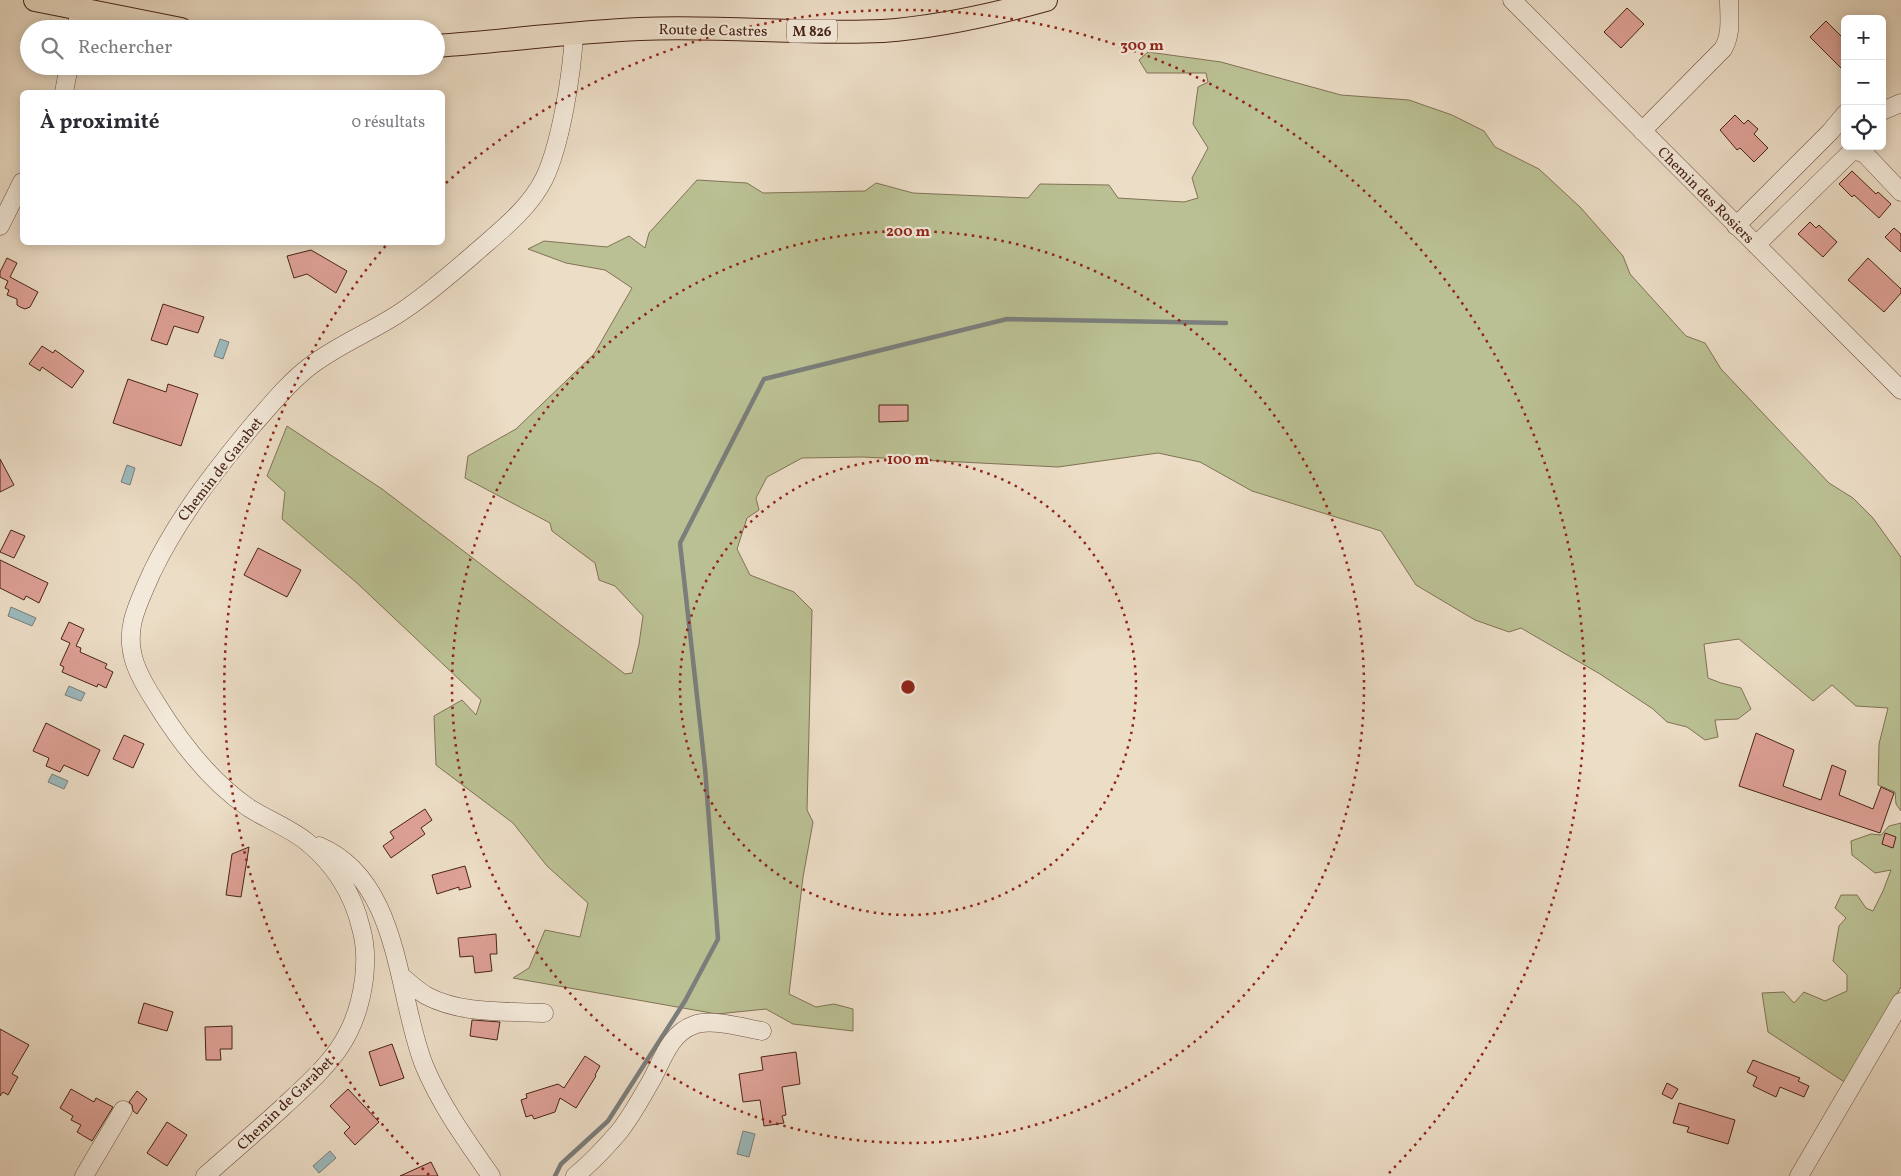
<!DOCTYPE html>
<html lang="fr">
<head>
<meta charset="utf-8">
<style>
  :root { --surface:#fff; --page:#f7f7f7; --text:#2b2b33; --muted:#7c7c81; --line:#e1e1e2 }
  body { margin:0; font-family:Vollkorn,serif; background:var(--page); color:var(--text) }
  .controls { position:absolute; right:15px; top:15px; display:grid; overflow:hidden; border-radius:8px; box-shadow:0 2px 12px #0003 }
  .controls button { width:45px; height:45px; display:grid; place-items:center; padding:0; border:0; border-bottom:1px solid var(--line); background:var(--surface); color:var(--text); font:25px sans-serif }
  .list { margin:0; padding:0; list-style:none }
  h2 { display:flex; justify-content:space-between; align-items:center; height:65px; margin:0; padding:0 20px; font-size:21px }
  h2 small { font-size:16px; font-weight:400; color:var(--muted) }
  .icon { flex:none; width:28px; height:28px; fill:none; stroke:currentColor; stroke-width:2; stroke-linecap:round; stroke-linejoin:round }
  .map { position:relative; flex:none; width:1901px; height:1176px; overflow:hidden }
  .search { position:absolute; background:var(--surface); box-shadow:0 2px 12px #0003; left:20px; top:20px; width:425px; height:55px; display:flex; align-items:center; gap:12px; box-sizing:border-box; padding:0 18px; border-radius:28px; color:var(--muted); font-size:19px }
  .panel { position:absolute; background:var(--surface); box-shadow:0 2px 12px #0003; left:20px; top:90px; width:425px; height:155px; border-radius:8px }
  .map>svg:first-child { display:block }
</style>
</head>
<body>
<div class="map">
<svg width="1901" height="1176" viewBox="0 0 1901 1176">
  <rect width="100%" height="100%" fill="#ecddc6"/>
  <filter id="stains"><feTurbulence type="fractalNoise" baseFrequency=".004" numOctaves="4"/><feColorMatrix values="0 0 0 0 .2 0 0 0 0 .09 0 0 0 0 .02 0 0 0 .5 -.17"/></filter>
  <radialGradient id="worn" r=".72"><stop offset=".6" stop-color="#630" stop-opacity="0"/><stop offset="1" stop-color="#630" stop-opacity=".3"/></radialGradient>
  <path fill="#bac093" stroke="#827255" d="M1148,52L1221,62L1341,95L1409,100L1452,115L1484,131L1495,147L1539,169L1581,208L1623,256L1630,274L1686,336L1705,343L1721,369L1829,483L1853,498L1873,518L1901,557V811L1896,804L1895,792L1878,785L1879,744L1888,708L1856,706L1832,685L1813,701L1739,639L1704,644L1708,678L1721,683L1741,688L1751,709L1738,719L1715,720L1718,737L1705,740L1687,727L1667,722L1653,709L1600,674L1521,628L1509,632L1475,620L1416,585L1381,531L1252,491L1200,462L1158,453L1058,467L863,457L802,458L767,477L756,498L759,510L747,518L737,549L750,575L794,592L812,610L807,810L813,822L803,877L789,994L816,1007L834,1004L853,1009V1031L793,1024L766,1009L717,1014L513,978L529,968L545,930L580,937L588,903L547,866L513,823L436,765L434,716L462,700L476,715L481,700L357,583L282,519L285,492L267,476L287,426L382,489L625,674L632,673L639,644L643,616L615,586L599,580L595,563L552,531L550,523L465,478L468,456L516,429L594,354L632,288L605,270L566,263L528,249L544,241L607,247L629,236L645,248L649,233L697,180L747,183L763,193L865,191L876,183L913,193L1028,198L1040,184L1109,185L1118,198L1184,202L1198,198L1192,178L1208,148L1193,124L1198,87L1208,82L1206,73H1147L1139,60Z
    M1901,823V987L1846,1083L1768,1032L1762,993L1784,992L1794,1003L1804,992L1825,1001L1847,991V975L1833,961L1839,926L1846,918L1835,908L1841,895H1857L1866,908L1873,911L1883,891L1891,870L1875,873L1852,855L1851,841L1871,834L1881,835L1889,826Z"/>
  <path fill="#9cbabe" stroke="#7b7e7b" d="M220,339L229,342L223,359L214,356Z
    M127,465L135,468L130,485L121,482Z
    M11,607L36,618L32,626L8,616Z
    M69,686L85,693L81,701L65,695Z
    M52,774L68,781L64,789L48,782Z
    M743,1131L755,1134L749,1157L737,1154Z
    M330,1151L336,1158L319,1173L313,1166Z"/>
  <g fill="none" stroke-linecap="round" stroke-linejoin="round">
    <path stroke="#7b7e7b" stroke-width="4.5" d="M555,1176L561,1164L608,1121L685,1001L718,939L705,768L680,543L764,379L1007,319L1226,323"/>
  </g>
  <path fill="#dea196" stroke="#492417" d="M1627,8L1644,24L1621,48L1604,32Z
    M1826,21L1845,40V72L1810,37Z
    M1735,115L1744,124L1748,120L1758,129L1754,134L1768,148L1754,162L1740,148L1737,150L1720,130Z
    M1852,171L1876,194L1878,192L1891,204L1879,218L1854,195L1852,197L1839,184Z
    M1810,222L1816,228L1819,225L1837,242L1823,257L1798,234Z
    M1894,228L1901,234V252L1885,237Z
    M311,250L347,271L336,293L307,274L294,278L287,256Z
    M7,258L17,263L10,277L38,292L30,307L25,309L20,307L17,305V299L7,295L9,290L5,288L8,281L0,277V272Z
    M1868,258L1901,289V293L1884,312L1848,280Z
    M163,304L204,317L198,333L174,326L167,345L151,340Z
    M42,346L53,353L55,350L84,371L72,388L42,367L40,371L29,364Z
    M128,379L166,392L168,384L198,394L181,446L113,423Z
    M879,405H908V421L879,422Z
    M0,459L14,485L0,492Z
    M11,530L25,536L14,558L0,552Z
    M258,548L301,570L287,597L244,575Z
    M0,560L48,583L39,603L26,596L24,600L0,588Z
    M69,622L84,629L76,646L81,648L80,652L107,664L105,668L113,672L106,688L98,684L97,687L62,672L64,667L60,665L70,643L61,639Z
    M46,723L100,750L88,776L64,765L60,772L46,766L49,758L33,751Z
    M1756,733L1794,750L1783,786L1821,800L1832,765L1846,771L1839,795L1873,809L1881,787L1894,793L1880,833L1739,786Z
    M124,735L144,744L133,768L113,759Z
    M425,809L432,820L421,828L425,834L391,858L383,846L394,838L390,832Z
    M1885,833L1896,837L1893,848L1882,844Z
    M249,847L241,897L226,895L232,854Z
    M465,866L471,887L459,890V887L437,894L432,875Z
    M496,934L497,954H490L492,971L475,973L473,956L460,957L458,938Z
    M144,1003L173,1012L167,1031L138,1023Z
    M472,1020L500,1022L497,1040L470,1036Z
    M232,1026V1049H220L221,1060H206L205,1027Z
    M0,1029L29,1045L12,1074L18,1077L8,1095L3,1092L0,1096Z
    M392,1044L404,1078L380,1086L369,1052Z
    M796,1052L800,1084L782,1087L786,1115L782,1116L784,1123L764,1126L760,1100L743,1102L739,1074L763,1070L761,1057Z
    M585,1056L600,1066L595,1075L596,1076L576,1108L560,1098L555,1112L534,1119L532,1115L526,1117L521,1100L527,1098L526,1094L558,1084L564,1088Z
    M1753,1060L1800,1078L1798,1081L1809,1086L1804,1097L1780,1087L1776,1097L1753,1086L1757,1077L1747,1072Z
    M1667,1083L1678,1089L1672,1099L1662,1094Z
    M71,1089L94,1102L96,1098L113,1107L92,1141L77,1132L81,1125L71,1120L73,1116L60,1108Z
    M348,1089L379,1122L355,1145L344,1133L350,1127L330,1106Z
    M137,1091L147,1099L137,1114L133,1111L132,1105L129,1102Z
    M1679,1103L1735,1120L1728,1144L1687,1132L1689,1127L1673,1123Z
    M167,1122L187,1135L167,1166L147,1153Z
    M431,1162L438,1176H400Z"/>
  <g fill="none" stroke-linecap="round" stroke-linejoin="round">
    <g stroke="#725243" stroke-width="19">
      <path id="minor" d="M1512,0L1901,390
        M76,29L80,9
        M64,92L69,66
        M1882,111L1901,103
        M1642,131L1723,49C1732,34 1729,17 1729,0
        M0,226L22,182
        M1736,226L1830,132L1845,114
        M1756,245L1850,153L1854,151L1864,153L1901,192
        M319,846C401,881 396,994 424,1065C441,1106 466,1140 491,1176
        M402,977C410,983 418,991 427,996C461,1014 505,1011 544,1013
        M84,1176L123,1110
        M205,1176C231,1153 257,1131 283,1107C326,1067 356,1042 364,979C366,962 366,945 361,928C353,894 334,864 307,842C290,828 268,820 249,808C211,782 180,742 156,703C139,677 125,652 133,620C137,604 145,588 152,572C178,518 214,472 252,426C270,406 287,384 309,367C338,344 374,331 404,310C429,293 451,274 474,254C499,232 529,209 544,179C561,144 572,73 574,34
        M575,1176C591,1163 605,1148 618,1133C631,1117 641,1098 651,1081C662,1061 670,1033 694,1025C711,1018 744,1028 762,1031
        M1799,1176L1901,1002"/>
    </g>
    <g stroke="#492417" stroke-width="24">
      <path id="major" d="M35,0L181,29
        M436,46C504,41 572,32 640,29C721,25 802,35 883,31C939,27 992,15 1046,0"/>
    </g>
    <use href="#minor" stroke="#f3e9da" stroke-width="18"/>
    <use href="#major" stroke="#ecddc6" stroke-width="22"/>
  </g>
  <g fill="none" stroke="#8f2418" stroke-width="2.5" stroke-dasharray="2.5 5">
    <circle cx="908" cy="687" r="228"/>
    <circle cx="908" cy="687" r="456"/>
    <path d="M429 1175A684 684 0 0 1 388 243M446 183A684 684 0 0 1 1387 1175"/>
  </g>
  <g text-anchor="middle" stroke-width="4.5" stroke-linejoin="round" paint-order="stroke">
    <rect fill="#f3e9da" stroke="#7c5f52" stroke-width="1" x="787" y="19.5" width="50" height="23" rx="4"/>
    <g font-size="14" font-weight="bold" fill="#492417">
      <text x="812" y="36">M 826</text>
    </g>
    <g font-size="15" fill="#492417" stroke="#f3e9da">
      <text transform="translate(713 30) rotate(1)" y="5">Route de Castres</text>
      <text transform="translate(1706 195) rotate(45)" y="5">Chemin des Rosiers</text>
      <text transform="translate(220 469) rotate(-52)" y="5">Chemin de Garabet</text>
      <text transform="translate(285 1103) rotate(-44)" y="5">Chemin de Garabet</text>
    </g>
  </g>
  <circle cx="908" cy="687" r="8" fill="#8f2418" stroke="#f3e9da" stroke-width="2.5"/>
  <g font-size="15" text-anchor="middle" font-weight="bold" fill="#8f2418" stroke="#f3e9da" stroke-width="4.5" stroke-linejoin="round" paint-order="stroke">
    <text x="1142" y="50">300 m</text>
    <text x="908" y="236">200 m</text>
    <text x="908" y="464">100 m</text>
  </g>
  <rect width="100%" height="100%" filter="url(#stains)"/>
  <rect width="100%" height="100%" fill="url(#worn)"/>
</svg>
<div class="controls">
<button>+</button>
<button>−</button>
<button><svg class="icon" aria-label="locate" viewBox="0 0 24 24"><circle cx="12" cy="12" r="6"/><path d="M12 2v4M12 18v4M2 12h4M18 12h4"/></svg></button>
</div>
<div class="search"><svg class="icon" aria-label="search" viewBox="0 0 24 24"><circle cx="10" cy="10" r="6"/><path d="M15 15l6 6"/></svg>Rechercher</div>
<section class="panel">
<h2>À proximité<small>0 résultats</small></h2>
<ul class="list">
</ul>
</section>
</div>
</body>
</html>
